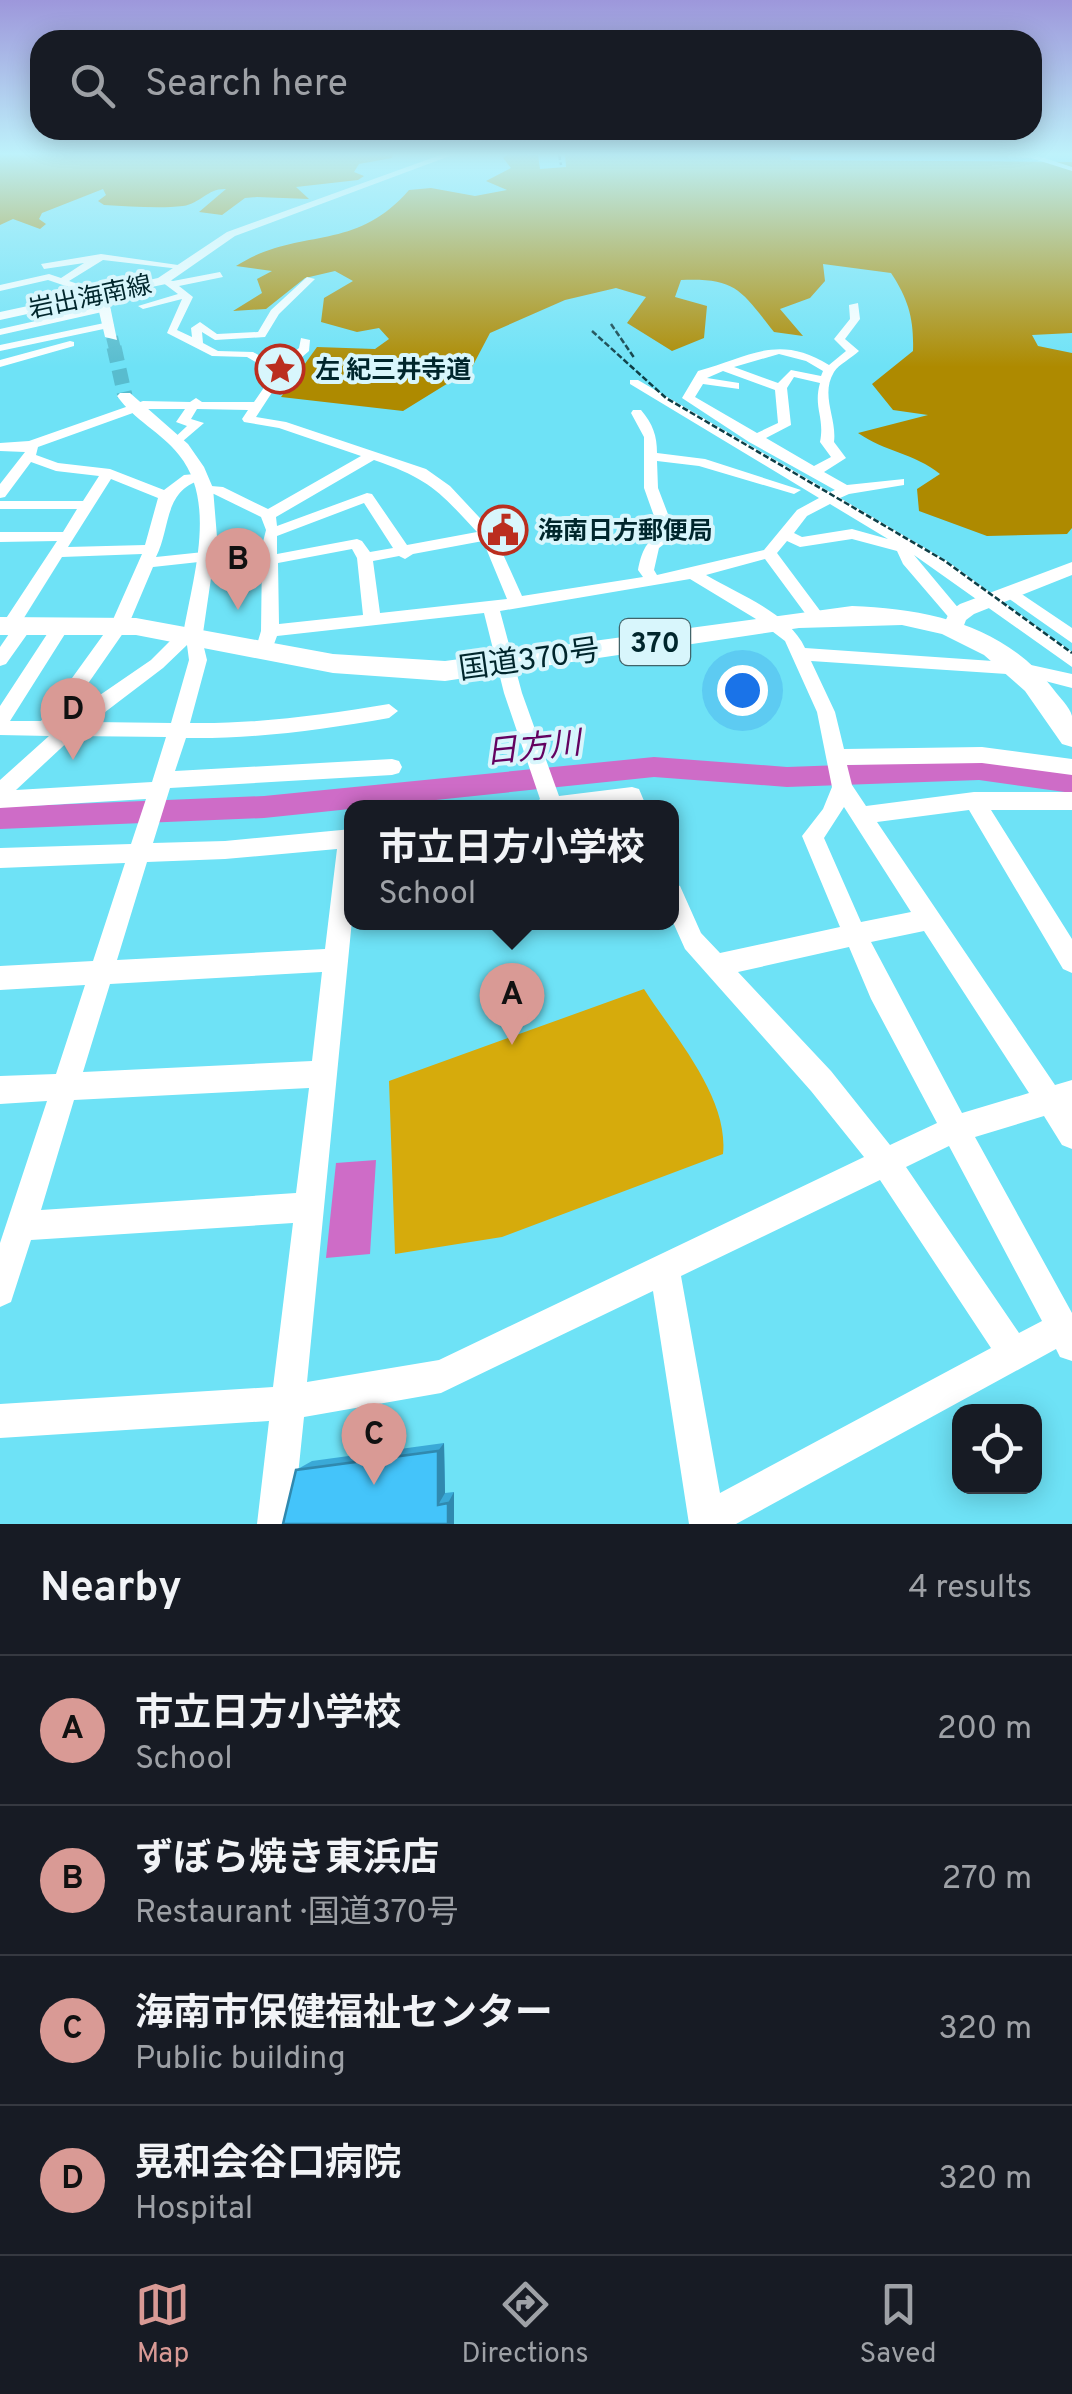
<!DOCTYPE html>
<html lang="en">
<head>
<meta charset="utf-8">
<style>
  :root { --surface:#171b24; --page:#242831; --text:#f1f3f6; --muted:#9ea1a6; --line:#363941; --accent:#d99a95 }
  body { margin:0; font-family:Overpass,"Noto Sans JP",sans-serif; background:var(--page); color:var(--text) }
  .controls { position:absolute; right:30px; bottom:30px; display:grid; overflow:hidden; border-radius:20px; box-shadow:0 5px 25px #0003 }
  .controls button { width:90px; height:90px; display:grid; place-items:center; padding:0; border:0; border-bottom:2px solid var(--line); background:var(--surface); color:var(--text); font:50px sans-serif }
  .you { position:absolute; left:742px; top:690px; width:35px; height:35px; margin:-25px; border:8px solid #fff; border-radius:50%; background:#1a73e8; box-shadow:0 0 0 15px #1a73e833 }
  .badge { display:grid; place-items:center; width:65px; height:65px; border-radius:50%; background:var(--accent); color:#111; font-size:32px; font-weight:700 }
  .pin { position:absolute; translate:-50% -82px; filter:drop-shadow(0 2px 5px #0008) }
  .pin::after { content:''; position:absolute; top:52px; width:35px; height:30px; background:inherit; clip-path:polygon(0 0,100% 0,50% 100%) }
  .popup { position:absolute; left:344px; top:800px; width:335px; height:130px; box-sizing:border-box; display:grid; place-content:center; border-radius:20px; background:var(--surface); filter:drop-shadow(0 2px 8px #0005); font-size:32px; white-space:nowrap; color:var(--muted) }
  .popup b { font-size:38px; color:var(--text) }
  .popup::after { content:''; position:absolute; left:50%; top:100%; margin-left:-20px; border:20px solid transparent; border-top-color:var(--surface) }
  .list { margin:0; padding:0; list-style:none }
  h2 { display:flex; justify-content:space-between; align-items:center; height:130px; margin:0; padding:0 40px; font-size:42px }
  h2 small { font-size:32px; font-weight:400; color:var(--muted) }
  .list li { display:grid; grid-template-columns:65px 1fr auto; gap:30px; align-items:center; box-sizing:border-box; height:150px; padding:0 40px; border-top:2px solid var(--line) }
  .list b { display:block; font-size:38px; white-space:nowrap }
  .list p { margin:0; font-size:32px; white-space:nowrap; color:var(--muted) }
  .list em { font-size:32px; font-style:normal; color:var(--muted) }
  .icon { flex:none; width:55px; height:55px; fill:none; stroke:currentColor; stroke-width:2; stroke-linecap:round; stroke-linejoin:round }
  .map { position:relative; flex:none; width:1072px; height:1524px; overflow:hidden }
  .search { position:absolute; background:var(--surface); box-shadow:0 5px 25px #0003; left:30px; right:30px; top:30px; height:110px; display:flex; align-items:center; gap:25px; box-sizing:border-box; padding:0 35px; border-radius:30px; color:var(--muted); font-size:38px }
  .sheet { height:730px; background:var(--surface) }
  nav { display:flex; justify-content:space-around; align-items:center; box-sizing:border-box; height:140px; border-top:2px solid var(--line); background:var(--surface); font-size:28px; color:var(--muted) }
  nav a { display:grid; justify-items:center; gap:5px }
  nav .on { color:var(--accent) }
  .map>svg:first-child { display:block }
</style>
</head>
<body>
<div class="map">
<svg width="1072" height="1524" viewBox="0 0 1072 1524">
  <rect width="100%" height="100%" fill="#6ee2f6"/>
  <path fill="#d6ab0c" d="M644,989C674,1036 729,1097 723,1154L502,1237L395,1254L389,1081Z"/>
  <path fill="#ae8a00" d="M0,154H393L392,158L359,164L354,172L364,176L358,180L296,187L309,199L257,197L245,198L222,215L199,212L226,189C208,188 201,203 183,206C158,209 129,206 104,205L98,201L106,195L103,189L42,213L39,219L46,224L40,229L13,219L0,225Z
    M508,154L538,155L540,169L566,167L565,154H789L791,160L1072,162V333L1032,335L1038,346L1072,353V528L1067,534L987,536L919,511L917,489L940,474C914,453 885,452 858,433L928,415L893,410L872,384L913,351C914,320 909,300 891,273L823,264L825,281L810,298L780,309L803,336L774,332C740,289 736,278 681,280L675,297L707,306L704,338L672,351L627,323L646,297L616,288L565,300L490,333L471,369L403,411L281,397L317,347L375,349L389,339L379,328L357,332L321,322L324,298L353,281L335,271L305,278L266,309L233,311L262,293L257,279L272,271L236,266C298,226 354,254 409,190L431,188L475,196L507,190L486,181L511,168L503,158Z"/>
  <path fill="#ce6cc7" d="M376,1160L370,1254L326,1258L336,1163Z"/>
  <g fill="none" stroke-linecap="round" stroke-linejoin="round">
    <path fill="#ce6cc7" fill-rule="evenodd" d="M654,757L787,767L979,760L1072,773V793L979,780L787,787L654,777L264,818L0,829V807L264,796Z"/>
    <path stroke="#58bcce" stroke-width="12" stroke-dasharray="12 6" stroke-linecap="butt" d="M112,337L115,349"/>
    <path stroke="#58bcce" stroke-width="15" stroke-dasharray="15 8" stroke-linecap="butt" d="M114,347L125,396"/>
    <path fill="#fff" fill-rule="evenodd" d="M975,154H1032L1072,167V171L1031,158Z
      M101,254L185,266L180,269L103,260L69,281L101,292L98,297L48,280L0,291V285L49,274L61,278L84,263L44,269L41,264Z
      M220,272L223,277L179,286L193,297L177,330L192,337L191,328L200,322L217,334L258,332L271,310L307,277L315,279L279,314L265,337L215,340L202,332L203,343L218,351L253,352L278,366L299,348L301,338L310,340L309,351L286,371L256,417L286,422L426,469L450,486L493,532L522,596L643,577L638,570C641,554 645,542 660,533L644,488V437L631,413L633,410H641C653,424 657,436 657,453L705,459L801,490L794,494L699,466L657,461L658,488L676,535L659,548L654,570L657,575L764,550L797,510L819,498L630,384V380H638L830,492L835,490L749,442L682,398L698,371C749,357 778,333 829,365L846,351L834,339L850,319L849,305L858,303L860,319L845,339L859,351C852,358 839,364 834,372C820,395 837,418 834,442L846,458L824,472L847,485L904,479V485L849,494L840,498L947,561L1072,652V667L914,555L965,616L963,620H951L903,564L897,551L852,539L800,547L787,541L777,553L824,616L816,622L810,620L765,559L706,575C738,594 789,613 805,648L1022,663L1072,674V688L1022,675L811,661L835,712L844,749L982,747L1072,759V775L982,763L847,765L852,785L866,806L974,792H1072V810H991L1072,939V973L1063,969L969,810L877,822L1055,1085L1072,1080V1149L1062,1145L1044,1116L975,1137L1072,1313V1361L1060,1357L1056,1349L736,1524H689L653,1291L441,1393L304,1417L293,1524H257L269,1421L0,1438V1404L273,1387L293,1223L31,1240L11,1302L0,1307V1243L47,1101L0,1104V1076L56,1074L85,985L0,990V966L93,961L125,863L0,868V848L131,844L146,799L0,808V780L49,736L0,735V706L55,622H67L70,626L10,721H41L111,624L142,554L62,557L22,621L30,622L33,626L6,664L0,666V647L11,631L1,626L57,541L0,542V532H63L77,509H0V501H83L99,476L56,471L31,462L5,497L0,498V484L25,452L0,451V443L29,441L143,401L190,402L196,398L202,402H254L274,373L247,357L212,356L167,333L182,299L143,309L138,306L178,294L162,282V278L173,281ZM779,354L806,361L823,371L821,376L791,370L778,383L734,367ZM723,371L775,390L778,423L757,433L695,397L703,384L739,389V383L707,378ZM794,377L820,383C813,408 825,417 820,442L831,457L814,466L766,438L791,425L787,388ZM144,409H185L176,422L187,426L169,443L176,447L204,423L191,419L197,409L248,410L242,419L244,422L279,428L361,456L268,509L223,487L199,485V491L214,494L261,517L266,530L262,546L156,557C171,528 163,488 205,479V473L184,475L164,490L110,469L58,463L36,455L38,447ZM374,460C429,479 438,490 477,532L407,545L372,494L367,493L277,526L276,517ZM111,479L158,498L145,545L68,547ZM364,503L393,548L370,552L362,541L357,539L277,554V536ZM830,504L888,539L852,529L802,537L794,533L807,516ZM483,541L507,599L380,613L373,561L399,556L405,559L413,554ZM352,549L357,558L363,615L279,624L278,563ZM262,555L261,631L255,651L264,657L270,655L277,636L484,613L504,693L540,799L532,808L625,804L626,808H647L639,789L632,787L559,796L522,693L500,611L690,579L756,619L785,641L817,712L832,787L823,809L802,836L840,927L720,953L701,933L680,886L672,883V920L685,949L811,1091L864,1157L439,1360L307,1382L352,920V829L225,841L153,843L170,788L392,775L399,773L402,767L399,761L392,759L175,771L186,738C255,739 321,730 389,718L398,711L389,704C322,715 258,724 190,723L207,660L200,631L181,630L151,660L62,721L128,626L153,567ZM187,645L189,660L171,723L92,722L163,668ZM74,736L166,737L152,782L16,790ZM844,807L911,912L861,922L824,838ZM337,849L325,949L117,960L147,862L225,859ZM924,931L1029,1093L962,1113L871,942ZM849,947L871,999L937,1123L890,1145L831,1071L738,972ZM322,972L312,1061L83,1072L110,984ZM309,1088L296,1193L41,1210L74,1100ZM949,1146L1042,1321L1019,1333L906,1167ZM880,1180L991,1348L720,1493L681,1276Z
      M107,305L111,310L0,335V329Z
      M109,322L114,325L113,327L0,351V345Z
      M70,341L74,342V346L0,367V360Z
      M1011,587L1072,628V643L1005,596V588Z"/>
    <path fill="#fff" fill-rule="evenodd" d="M443,154H455L235,236L166,284L108,296L117,340L105,337L96,299L0,320V312L158,278L227,232Z
      M120,393H130L188,444L204,467L213,488L217,537L202,640L194,642L183,635C192,580 218,503 179,455C161,432 134,420 117,396Z
      M1072,562V575L974,614L966,620L961,633L953,635L942,628L950,611L960,604Z"/>
    <path fill="#fff" fill-rule="evenodd" d="M852,606C929,609 1005,625 1054,690C1059,697 1070,707 1072,716C1072,725 1072,738 1072,747L1062,744L1025,691L984,655L942,634L902,625L799,628L445,681L333,673L136,635H0V617L136,618L333,654L445,661Z"/>
    <path stroke="#0e3e46" stroke-width="2.5" stroke-dasharray="6 2.5" stroke-linecap="butt" d="M559,154L561,165
      M611,324L635,359
      M592,331L666,398L945,561L1072,653"/>
  </g>
  <path fill="#3aa9d7" d="M444,1443L445,1493L454,1492V1524L296,1470L312,1461Z"/>
  <path fill="#3089af" d="M444,1443L445,1493L438,1505V1451Z
    M454,1492V1524H448V1503Z"/>
  <path fill="#44c4fa" stroke="#3089af" stroke-width="2.5" d="M438,1451V1505L448,1503V1524H283L296,1470Z"/>
  <linearGradient id="sky" x2="0" y2="1"><stop stop-color="#9d97db"/><stop offset="0.42" stop-color="#bef2fb"/><stop offset="1" stop-color="#bef2fb" stop-opacity="0"/></linearGradient>
  <rect width="1072" height="367" fill="url(#sky)"/>
  <defs>
    <g id="sight-ring" transform="scale(2.5)"><circle r="9.5" fill="#d8f6fc" stroke="#bb2e1f" stroke-width="1.5"/><path d="M0-6L1.8-2.2L6-1.7L2.9 1.2L3.7 5.4L0 3.3L-3.7 5.4L-2.9 1.2L-6-1.7L-1.8-2.2Z" fill="#bb2e1f"/></g>
    <g id="civic-ring" transform="scale(2.5)"><circle r="9.5" fill="#d8f6fc" stroke="#bb2e1f" stroke-width="1.5"/><path d="M-.6-6.5H3V-4.5H.6V-3L4-1V1h2V6H-6V1h2V-1L-.6-3ZM-1.2 2.5V6h2.4V2.5Z" fill="#bb2e1f"/></g>
  </defs>
  <g fill-rule="evenodd">
    <use href="#sight-ring" x="280" y="369"/>
    <use href="#civic-ring" x="503" y="530"/>
  </g>
  <g text-anchor="middle" stroke-width="8" stroke-linejoin="round" paint-order="stroke">
    <g font-size="25" fill="#00262c" stroke="#d8f6fc">
      <text transform="translate(90 296) rotate(-12)" y="9">岩出海南線</text>
    </g>
    <g font-size="25" font-weight="bold" fill="#00262c" stroke="#d8f6fc" text-anchor="start">
      <text x="315" y="378">左 紀三井寺道</text>
      <text x="538" y="539">海南日方郵便局</text>
    </g>
    <rect fill="#d8f6fc" stroke="#41646a" stroke-width="2.5" x="620" y="619" width="70" height="46" rx="8"/>
    <g font-size="28" font-weight="bold" fill="#00262c">
      <text x="655" y="652">370</text>
    </g>
    <g font-size="30" fill="#00262c" stroke="#d8f6fc">
      <text transform="translate(529 659) rotate(-8)" y="10">国道370号</text>
    </g>
    <g font-size="32" font-style="italic" fill="#630260" stroke="#d8f6fc">
      <text transform="translate(533 747) rotate(-6)" y="11">日方川</text>
    </g>
  </g>
</svg>
<div class="controls">
<button><svg class="icon" aria-label="locate" viewBox="0 0 24 24"><circle cx="12" cy="12" r="6"/><path d="M12 2v4M12 18v4M2 12h4M18 12h4"/></svg></button>
</div>
<div class="you"></div>
<div class="pin badge" style="left:512px;top:1045px">A</div>
<div class="popup"><b>市立日方小学校</b>School</div>
<div class="pin badge" style="left:238px;top:610px">B</div>
<div class="pin badge" style="left:374px;top:1485px">C</div>
<div class="pin badge" style="left:73px;top:760px">D</div>
<div class="search"><svg class="icon" aria-label="search" viewBox="0 0 24 24"><circle cx="10" cy="10" r="6"/><path d="M15 15l6 6"/></svg>Search here</div>
</div>
<section class="sheet">
<h2>Nearby<small>4 results</small></h2>
<ul class="list">
<li><span class="badge">A</span><div><b>市立日方小学校</b><p>School</p></div><em>200 m</em></li>
<li><span class="badge">B</span><div><b>ずぼら焼き東浜店</b><p>Restaurant · 国道370号</p></div><em>270 m</em></li>
<li><span class="badge">C</span><div><b>海南市保健福祉センター</b><p>Public building</p></div><em>320 m</em></li>
<li><span class="badge">D</span><div><b>晃和会谷口病院</b><p>Hospital</p></div><em>320 m</em></li>
</ul>
</section>
<nav>
<a class="on"><svg class="icon" aria-label="map" viewBox="0 0 24 24"><path d="M3 6l6-2 6 2 6-2v14l-6 2-6-2-6 2zM9 4v14M15 6v14"/></svg>Map</a>
<a><svg class="icon" aria-label="directions" viewBox="0 0 24 24"><path d="M12 3l9 9-9 9-9-9zM9 14v-3h6M13 9l2 2-2 2"/></svg>Directions</a>
<a><svg class="icon" aria-label="saved" viewBox="0 0 24 24"><path d="M7 4h10v16l-5-4-5 4z"/></svg>Saved</a>
</nav>
</body>
</html>
